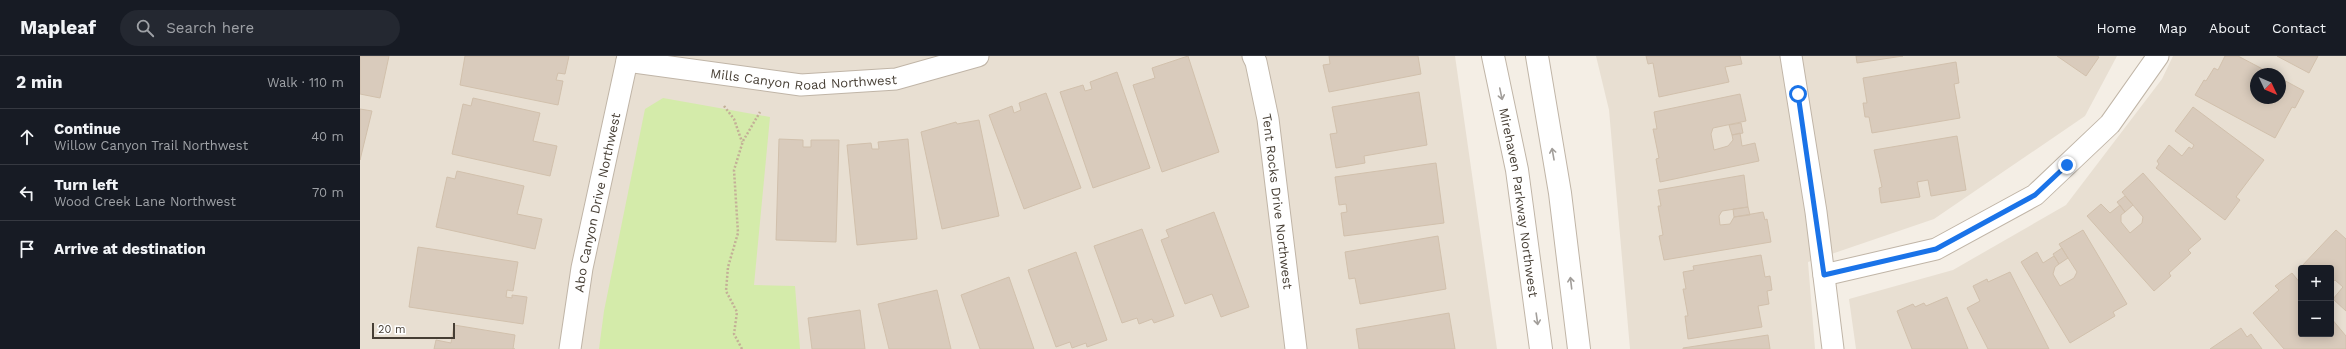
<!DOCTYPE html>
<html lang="en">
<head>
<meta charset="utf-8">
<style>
  :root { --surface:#171b24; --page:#242831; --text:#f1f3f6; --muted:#9ea1a6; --line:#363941 }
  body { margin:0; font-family:"Work Sans",sans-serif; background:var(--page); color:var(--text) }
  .controls { position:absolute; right:12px; bottom:12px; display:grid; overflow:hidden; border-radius:4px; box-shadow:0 2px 10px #0003 }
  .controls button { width:36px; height:36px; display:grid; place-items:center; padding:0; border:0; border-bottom:1px solid var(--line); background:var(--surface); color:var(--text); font:20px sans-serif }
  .compass { position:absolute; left:1890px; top:12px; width:36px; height:36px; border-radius:50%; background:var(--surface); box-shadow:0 2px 10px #0003; rotate:134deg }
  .scale { position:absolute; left:12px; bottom:10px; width:83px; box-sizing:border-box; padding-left:4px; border:2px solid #463e34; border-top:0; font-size:11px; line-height:14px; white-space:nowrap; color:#463e34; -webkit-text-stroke:3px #fff; paint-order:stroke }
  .stop { position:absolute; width:12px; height:12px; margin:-9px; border:3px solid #1a73e8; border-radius:50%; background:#fff }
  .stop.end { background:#1a73e8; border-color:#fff; box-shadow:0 1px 4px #0008 }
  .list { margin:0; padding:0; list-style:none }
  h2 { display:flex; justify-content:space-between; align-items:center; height:52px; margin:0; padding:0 16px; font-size:17px }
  h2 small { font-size:13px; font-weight:400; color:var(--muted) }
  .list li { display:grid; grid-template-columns:26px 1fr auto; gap:12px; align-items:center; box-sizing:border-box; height:56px; padding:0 16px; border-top:1px solid var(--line) }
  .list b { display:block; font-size:15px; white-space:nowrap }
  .list p { margin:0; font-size:13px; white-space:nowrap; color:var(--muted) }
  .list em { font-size:13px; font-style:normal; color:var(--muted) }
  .icon { flex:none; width:22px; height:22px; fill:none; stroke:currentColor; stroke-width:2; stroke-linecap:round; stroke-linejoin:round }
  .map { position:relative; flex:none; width:1986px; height:293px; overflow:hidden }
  header { display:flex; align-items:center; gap:24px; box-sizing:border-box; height:56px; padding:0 20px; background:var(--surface); border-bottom:1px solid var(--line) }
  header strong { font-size:19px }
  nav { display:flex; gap:22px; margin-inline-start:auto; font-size:14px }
  .search { width:280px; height:36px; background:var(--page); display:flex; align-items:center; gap:10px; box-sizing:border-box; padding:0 14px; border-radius:22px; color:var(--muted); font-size:15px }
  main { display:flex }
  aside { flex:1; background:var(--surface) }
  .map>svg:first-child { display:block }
</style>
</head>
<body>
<header>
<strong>Mapleaf</strong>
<div class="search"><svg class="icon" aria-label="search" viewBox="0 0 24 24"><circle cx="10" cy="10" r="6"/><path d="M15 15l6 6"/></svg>Search here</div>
<nav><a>Home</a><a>Map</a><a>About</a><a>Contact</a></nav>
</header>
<main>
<aside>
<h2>2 min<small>Walk · 110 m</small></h2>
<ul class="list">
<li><svg class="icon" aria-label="ahead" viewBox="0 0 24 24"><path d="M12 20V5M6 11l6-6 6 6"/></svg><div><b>Continue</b><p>Willow Canyon Trail Northwest</p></div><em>40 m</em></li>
<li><svg class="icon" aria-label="left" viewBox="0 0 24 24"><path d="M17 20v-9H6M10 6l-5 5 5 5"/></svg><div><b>Turn left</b><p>Wood Creek Lane Northwest</p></div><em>70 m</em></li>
<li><svg class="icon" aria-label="arrive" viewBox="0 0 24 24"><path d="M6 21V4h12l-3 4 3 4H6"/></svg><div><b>Arrive at destination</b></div></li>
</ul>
</aside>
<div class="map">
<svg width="1986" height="293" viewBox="0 0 1986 293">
  <rect width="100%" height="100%" fill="#f4eee5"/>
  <path fill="#e8dfd2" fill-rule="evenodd" d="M0,0H1095L1137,293H0Z
    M1236,0H1757L1725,60L1574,163L1448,206L1455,293H1270L1249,54Z
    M1813,0H1986V293H1496L1489,243L1593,214L1706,149L1802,23ZM1896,18H1920V42H1896ZM1941,212H1971V278H1941Z"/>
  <path fill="#d4ebaa" d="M303,42L410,61L394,229L435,230L440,293H239L244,255L285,53Z"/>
  <path fill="#d9cbbc" stroke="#d1c0ac" d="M0,0H29L20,42L0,38Z
    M105,0H209L205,18L198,17L196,24L203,25L198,49L100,29Z
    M828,0L859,96L802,116L773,29L795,22L792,12Z
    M969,0H1058L1061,18L969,36L963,9L970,8Z
    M1286,0H1380L1382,8L1365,11L1369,26L1299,41L1293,7L1288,8Z
    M1496,0H1543L1497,7Z
    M1697,0H1737L1739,1L1726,20Z
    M1865,0H1878L1912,18H1896V42H1920V22L1944,35L1935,52L1932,51L1915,82L1835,39L1844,24L1846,25L1854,12L1858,14Z
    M1917,0H1958L1949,17Z
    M1596,6L1599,27L1594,28L1600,62L1512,77L1509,61H1505L1503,47H1507L1503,22Z
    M757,16L790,112L733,132L700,36L723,29L725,35L732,33L730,26Z
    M1059,36L1067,89L1004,100L1005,107L976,112L970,78L977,77L972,51Z
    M686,37L721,132L664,153L629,59L652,50L654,57L661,54L659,47Z
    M1380,38L1386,65L1353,72L1351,78L1354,94L1368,90L1373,84L1372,79L1380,77L1382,90L1395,87L1399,105L1300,126L1296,103L1299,102L1293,73H1297L1294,56Z
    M113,42L180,57L173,85L197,90L190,120L92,98L103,48L111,50Z
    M1833,51L1904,104L1876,141L1880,144L1865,164L1796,112L1799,108L1797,105L1809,89L1822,100L1829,91L1832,93L1834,89L1815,75Z
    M0,53L12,55L0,104Z
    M619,64L639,160L582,173L561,76L596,66L597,68Z
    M1381,67L1383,77L1372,79L1369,69Z
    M1597,80L1606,134L1571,140L1568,124L1557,126L1560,141L1521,147L1519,132L1522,131L1514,94Z
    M419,83L443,84V91H451V84H479L476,186L416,184Z
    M548,83L557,183L497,189L487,89L511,87L512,93H519L518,86Z
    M1076,107L1084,167L984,180L981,157L987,156L986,148L979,149L975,121Z
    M97,115L164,130L157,158L182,163L175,193L76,171L87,121L95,123Z
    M1783,117L1841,183L1828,194L1831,197L1809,217L1811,220L1794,235L1727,160L1741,148L1750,157L1760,149L1765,156L1761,159V166L1770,177L1782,167L1783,161L1762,136Z
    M1384,119L1388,151L1362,155L1359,160L1360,169L1370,168L1374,161L1403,156L1405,164L1407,163L1411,186L1304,204L1299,180L1303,179L1298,150H1301L1298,134Z
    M1765,140L1773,149L1765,156L1757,146Z
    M1388,151L1390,159L1374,161L1373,153Z
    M854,156L889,251L861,261L852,238L825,248L801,184L809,181L806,174Z
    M782,173L814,260L794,267L792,263L779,268L777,262L762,267L734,190Z
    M1723,174L1767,248L1753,256L1755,260L1710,287L1661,206L1677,196L1683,207L1694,200L1699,208L1695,211L1693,218L1700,230L1714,222L1717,216L1699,188Z
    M1976,174L1986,183V255L1973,243L1983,231L1975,224L1971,228V212H1940Z
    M1078,180L1086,233L1000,248L995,222L989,223L985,196Z
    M58,191L158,206L153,235L147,234L146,241L152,242V239L167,241L163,268L49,251Z
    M1702,192L1708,202L1699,208L1693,198Z
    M716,196L747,284L727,291L726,287L712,292L710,286L696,291L668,214Z
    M1401,199L1405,221L1410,220L1412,234L1407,235L1409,248L1398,250L1402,271L1328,283L1325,260H1328L1323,233H1326L1323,216L1334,214L1333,210Z
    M1650,216L1689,293H1628L1607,252L1620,245L1613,230L1627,223L1628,226Z
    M1932,217L1941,228V278H1971V262L1986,280V293H1924L1893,257L1919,234L1915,230Z
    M649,221L674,293H620L601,239Z
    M577,234L591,293H529L518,248Z
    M1587,241L1608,293H1552L1537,255L1553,248L1555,251L1564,247L1566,250Z
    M500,254L505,293H452L448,262Z
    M1089,257L1095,293H999L996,273Z
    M94,269L155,279L153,293H155H74L76,284L91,287Z
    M1881,272L1887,281L1891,278L1902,293H1850Z
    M1408,279L1410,293H1323V292Z"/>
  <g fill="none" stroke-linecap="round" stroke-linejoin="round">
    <g stroke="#c0b5a7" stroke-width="23">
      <g id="minor">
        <path id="s1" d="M893,0L896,6L908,63L936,293"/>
        <path d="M1431,0L1456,156L1473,293"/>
        <path id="s2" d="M267,5L441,29L536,23L618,0"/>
        <path d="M1464,219L1576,193L1675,139L1750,68L1798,0"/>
        <path id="s3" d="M210,293L222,212L268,0"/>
      </g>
    </g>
    <g stroke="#c0b5a7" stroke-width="24">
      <g id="tertiary">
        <path id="s4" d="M1133,0L1157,114L1181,293"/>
        <path d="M1177,0L1200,137L1219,293"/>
      </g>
    </g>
    <path stroke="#c3af97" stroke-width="2.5" stroke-dasharray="2 2" stroke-linecap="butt" d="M364,50L374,63L382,86
      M382,293L374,278L377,256L366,235L368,211L378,177L374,114L383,85L400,56"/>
    <use href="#minor" stroke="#fff" stroke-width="21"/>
    <use href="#tertiary" stroke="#fff" stroke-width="22"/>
  </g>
  <defs><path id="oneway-shaft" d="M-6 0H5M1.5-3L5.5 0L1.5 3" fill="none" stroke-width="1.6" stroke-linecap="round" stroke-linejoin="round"/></defs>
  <g stroke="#a29e9a">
    <use href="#oneway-shaft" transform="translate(1141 38) rotate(78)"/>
    <use href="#oneway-shaft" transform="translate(1193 98) rotate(-100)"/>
    <use href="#oneway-shaft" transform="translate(1211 227) rotate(-97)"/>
    <use href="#oneway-shaft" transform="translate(1177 263) rotate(82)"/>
  </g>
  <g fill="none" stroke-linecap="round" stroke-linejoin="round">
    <path stroke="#1a73e8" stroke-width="5" d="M1438,38L1464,219L1576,193L1675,139L1707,109"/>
  </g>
  <g text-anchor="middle" stroke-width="4" stroke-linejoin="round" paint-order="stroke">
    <g font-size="13" fill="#463e34" stroke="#fff">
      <text dy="5" stroke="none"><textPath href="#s2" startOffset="178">Mills Canyon Road Northwest</textPath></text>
      <text dy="5" stroke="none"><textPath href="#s3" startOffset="149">Abo Canyon Drive Northwest</textPath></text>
      <text dy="5" stroke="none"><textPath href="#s1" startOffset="148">Tent Rocks Drive Northwest</textPath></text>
      <text dy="5" stroke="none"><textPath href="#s4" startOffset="149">Mirehaven Parkway Northwest</textPath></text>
    </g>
  </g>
</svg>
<div class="controls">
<button>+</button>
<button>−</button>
</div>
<svg class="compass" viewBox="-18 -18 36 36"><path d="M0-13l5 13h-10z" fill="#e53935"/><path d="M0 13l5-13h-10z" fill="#9ea1a6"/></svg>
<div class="scale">20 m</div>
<div class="stop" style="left:1438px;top:38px"></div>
<div class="stop end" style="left:1707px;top:109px"></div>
</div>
</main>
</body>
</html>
